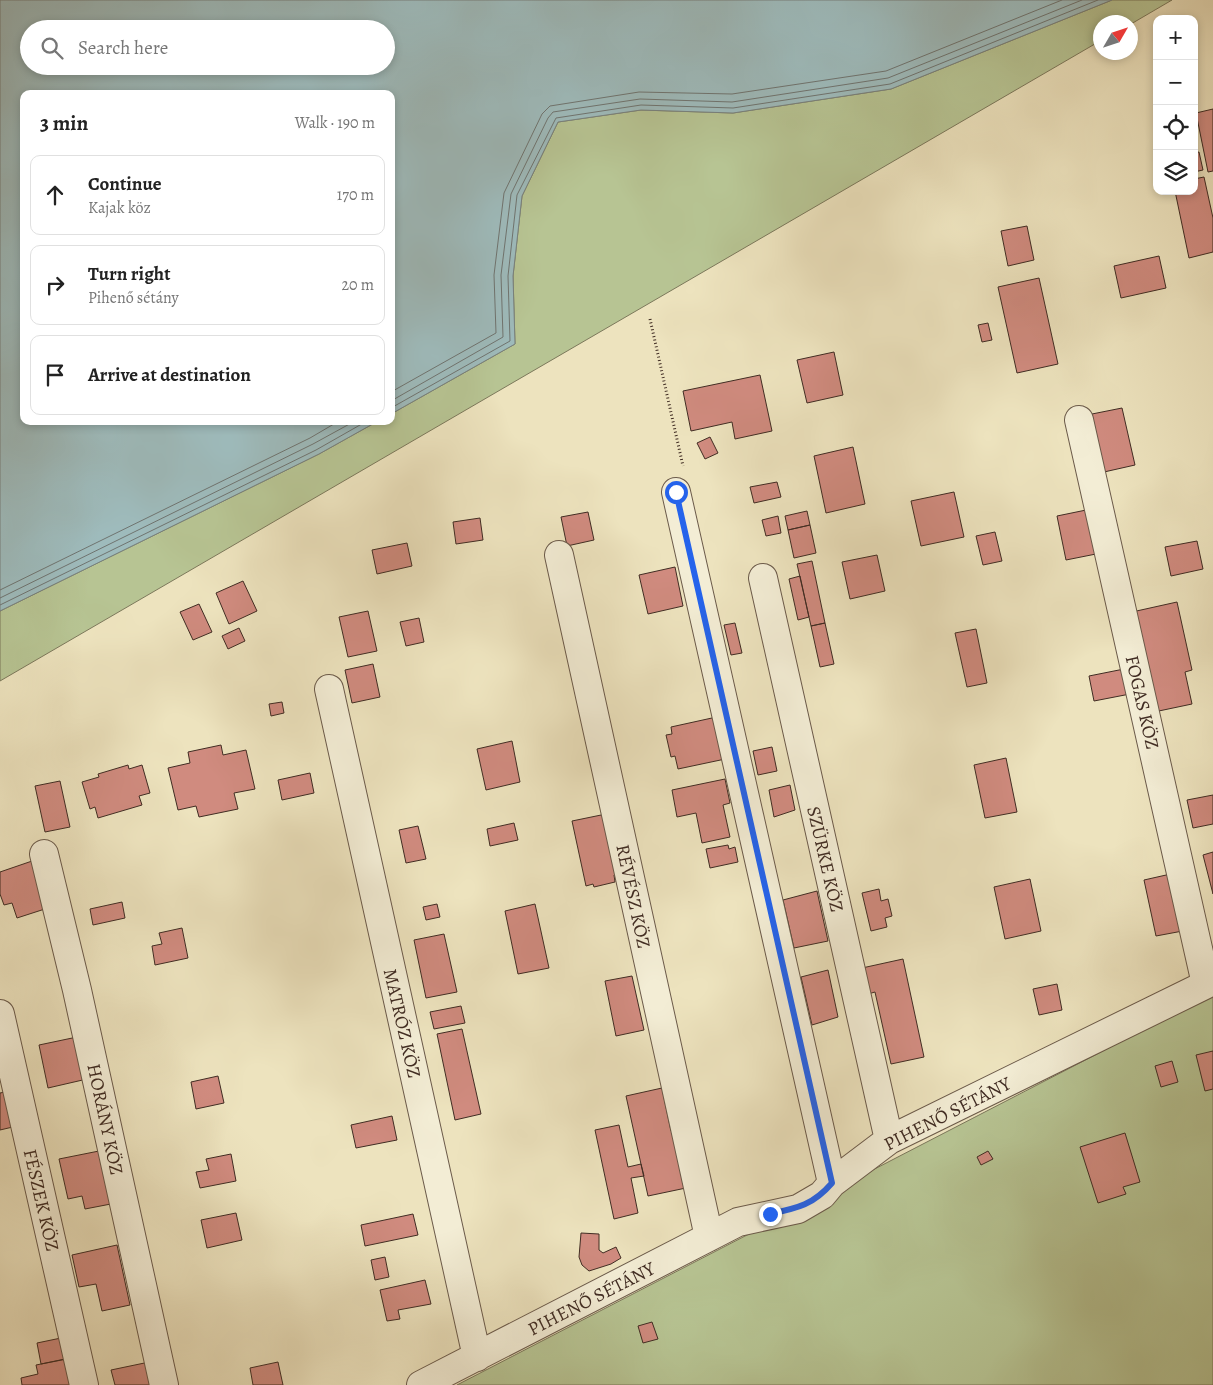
<!DOCTYPE html>
<html lang="en">
<head>
<meta charset="utf-8">
<style>
  :root { --surface:#fff; --page:#f2f2f2; --text:#222; --muted:#767676; --line:#e0e0e0 }
  body { margin:0; font-family:Alegreya,serif; background:var(--page); color:var(--text) }
  .controls { position:absolute; right:15px; top:15px; display:grid; overflow:hidden; border-radius:10px; box-shadow:0 2px 8px #0003 }
  .controls button { width:45px; height:45px; display:grid; place-items:center; padding:0; border:0; border-bottom:1px solid var(--line); background:var(--surface); color:var(--text); font:25px sans-serif }
  .compass { position:absolute; left:1093px; top:15px; width:45px; height:45px; border-radius:50%; background:var(--surface); box-shadow:0 2px 8px #0003; rotate:51deg }
  .stop { position:absolute; width:15px; height:15px; margin:-11px; border:4px solid #2563eb; border-radius:50%; background:#fff }
  .stop.end { background:#2563eb; border-color:#fff; box-shadow:0 1px 5px #0008 }
  .list { margin:0; padding:0; list-style:none }
  h2 { display:flex; justify-content:space-between; align-items:center; height:65px; margin:0; padding:0 20px; font-size:21px }
  h2 small { font-size:16px; font-weight:400; color:var(--muted) }
  .list li { display:grid; grid-template-columns:32px 1fr auto; gap:15px; align-items:center; box-sizing:border-box; height:80px; margin:0 10px 10px; padding:0 10px; border:1px solid var(--line); border-radius:10px }
  .list b { display:block; font-size:19px; white-space:nowrap }
  .list p { margin:0; font-size:16px; white-space:nowrap; color:var(--muted) }
  .list em { font-size:16px; font-style:normal; color:var(--muted) }
  .icon { flex:none; width:28px; height:28px; fill:none; stroke:currentColor; stroke-width:2; stroke-linecap:round; stroke-linejoin:round }
  .map { position:relative; flex:none; width:1213px; height:1385px; overflow:hidden }
  .search { position:absolute; background:var(--surface); box-shadow:0 2px 8px #0003; left:20px; top:20px; width:375px; height:55px; display:flex; align-items:center; gap:12px; box-sizing:border-box; padding:0 18px; border-radius:28px; color:var(--muted); font-size:19px }
  .panel { position:absolute; background:var(--surface); box-shadow:0 2px 8px #0003; left:20px; top:90px; width:375px; height:335px; border-radius:10px }
  .map>svg:first-child { display:block }
</style>
</head>
<body>
<div class="map">
<svg width="1213" height="1385" viewBox="0 0 1213 1385">
  <rect width="100%" height="100%" fill="#ede3be"/>
  <filter id="stains"><feTurbulence type="fractalNoise" baseFrequency=".004" numOctaves="4"/><feColorMatrix values="0 0 0 0 .2 0 0 0 0 .09 0 0 0 0 .02 0 0 0 .5 -.17"/></filter>
  <radialGradient id="worn" r=".72"><stop offset=".6" stop-color="#630" stop-opacity="0"/><stop offset="1" stop-color="#630" stop-opacity=".3"/></radialGradient>
  <path fill="#b7c493" stroke="#7c785b" d="M1112,0H1172L1131,24L1130,22H1100V41L0,681V611L319,454L378,421H391V414L515,344L513,276L522,196L558,122L641,110L733,113L891,89Z
    M1213,994V1385H457Z"/>
  <path fill="#9ebbbc" stroke="#78827f" fill-rule="evenodd" d="M0,0H1112L891,89L733,113L641,110L558,122L522,196L513,276L515,344L391,414V94H24V421H378L319,454L0,611ZM29,29H386V66H29Z"/>
  <g fill="none" stroke-linecap="round" stroke-linejoin="round">
    <path stroke="#6f7470" stroke-width="1" d="M391,392L496,333L494,275L504,193L542,114L550,106L639,92L732,94L886,71L1062,0
      M391,401L503,337L501,275L511,194L548,118L553,112L640,99L732,102L888,78L1082,0
      M391,408L510,341L508,276L517,195L556,118L641,105L733,108L890,84L1098,0
      M0,590L310,438L339,421
      M0,598L313,444L355,421
      M0,605L316,450L367,421"/>
  </g>
  <path fill="#d08b7f" stroke="#402c23" d="M1213,109V171L1208,172L1196,113Z
    M1199,152L1203,170L1194,172V153Z
    M1204,177L1213,218V252L1189,258L1175,191H1194V179Z
    M1027,226L1034,260L1008,266L1001,231Z
    M1159,256L1166,288L1121,298L1114,266Z
    M1039,278L1058,364L1017,373L998,287Z
    M988,323L992,340L982,342L978,325Z
    M834,352L843,395L807,403L797,360Z
    M760,375L772,431L735,439L732,422L691,431L683,391Z
    M1122,408L1135,465L1104,472L1092,414Z
    M710,437L718,453L705,459L697,443Z
    M853,447L865,504L826,513L814,456Z
    M777,482L781,497L754,503L750,487Z
    M954,492L964,537L921,546L911,501Z
    M1091,509L1101,553L1066,560L1057,516Z
    M807,511L810,525L788,530L785,516Z
    M588,512L594,540L567,546L561,517Z
    M778,516L781,533L766,536L762,520Z
    M480,518L483,540L456,544L453,522Z
    M810,525L816,553L794,558L788,530Z
    M995,532L1002,561L983,565L976,536Z
    M1197,541L1203,569L1171,576L1165,547Z
    M407,543L412,566L377,574L372,550Z
    M877,555L885,591L850,599L842,562Z
    M812,561L825,623L811,626L797,564Z
    M675,567L683,606L648,614L639,575Z
    M800,576L809,617L798,620L789,579Z
    M243,581L257,611L229,624L216,593Z
    M1177,602L1192,670L1185,672L1192,704L1154,712L1132,612Z
    M199,604L212,632L193,640L180,612Z
    M368,611L377,651L348,657L339,617Z
    M419,618L424,642L406,646L400,622Z
    M735,623L742,653L731,655L724,625Z
    M825,623L834,664L820,667L811,626Z
    M239,628L245,641L228,649L222,636Z
    M976,629L987,683L967,687L955,633Z
    M373,664L380,697L352,703L345,670Z
    M1124,669L1130,694L1094,701L1089,676Z
    M282,702L284,713L271,716L269,704Z
    M721,716L730,758L678,769L675,756L671,757L666,735L672,734L671,727Z
    M512,741L520,782L486,790L477,749Z
    M221,745L223,755L246,750L255,789L234,793L238,809L199,817L196,806L178,810L168,768L190,763L188,752Z
    M772,747L777,771L758,775L753,751Z
    M1006,758L1017,812L985,818L974,765Z
    M128,765L129,769L142,765L150,793L139,796L142,805L98,818L95,807L90,809L82,782L99,777L98,774Z
    M310,773L314,793L282,800L278,780Z
    M725,779L730,803L723,805L730,837L702,843L696,813L677,817L672,790Z
    M60,781L70,827L45,832L35,786Z
    M790,785L795,810L774,817L769,790Z
    M1213,795V824L1193,828L1187,800Z
    M606,814L619,874L614,875L615,882L594,887L593,884L586,886L572,821Z
    M514,823L518,840L490,846L487,829Z
    M418,826L426,859L406,863L399,830Z
    M728,845L729,849L735,847L738,862L710,868L706,849Z
    M1213,852V894L1203,855Z
    M35,860L51,907L17,918L12,903L4,905L0,894V872Z
    M1175,873L1188,930L1156,936L1144,880Z
    M1030,879L1041,931L1005,939L994,887Z
    M879,889L881,901L888,899L892,916L885,918L887,927L871,931L862,893Z
    M817,891L828,941L794,948L783,900Z
    M122,902L125,918L93,925L90,909Z
    M437,904L440,917L426,920L423,907Z
    M535,904L549,968L518,974L505,911Z
    M182,928L188,958L155,965L152,946L162,944L159,933Z
    M444,934L457,992L426,998L414,940Z
    M903,959L924,1057L891,1064L875,992L868,994L862,968Z
    M828,970L838,1017L812,1025L801,977Z
    M632,976L644,1030L616,1036L605,981Z
    M1057,984L1062,1010L1039,1015L1033,989Z
    M461,1006L465,1023L434,1029L430,1012Z
    M462,1029L481,1114L455,1120L437,1034Z
    M77,1037L87,1079L48,1088L39,1045Z
    M1213,1051V1089L1205,1091L1196,1055Z
    M1172,1061L1178,1082L1161,1087L1155,1066Z
    M218,1076L224,1103L196,1109L191,1082Z
    M662,1088L671,1131L678,1130L686,1188L648,1196L626,1096Z
    M10,1091L17,1126L0,1130V1093Z
    M392,1116L397,1140L356,1148L351,1125Z
    M619,1125L628,1167L641,1164L644,1176L631,1178L638,1213L614,1219L595,1130Z
    M1125,1133L1140,1182L1123,1187L1126,1194L1098,1203L1080,1147Z
    M104,1150L116,1203L85,1209L82,1196L68,1199L59,1159Z
    M988,1151L993,1159L981,1165L977,1157Z
    M231,1154L236,1181L200,1188L196,1172L209,1170L206,1159Z
    M236,1213L242,1240L207,1248L201,1220Z
    M413,1214L418,1235L365,1246L361,1225Z
    M581,1233L599,1234V1250L603,1253L616,1247L621,1258L611,1264L589,1271L582,1265L579,1257Z
    M117,1245L130,1305L102,1311L96,1284L79,1287L72,1255Z
    M385,1257L389,1277L375,1280L371,1260Z
    M425,1280L431,1304L398,1310L400,1319L387,1321L380,1290Z
    M652,1322L658,1339L643,1343L638,1326Z
    M61,1338L65,1359L41,1364L37,1343Z
    M72,1358L78,1385H22L21,1378L38,1374L36,1365Z
    M154,1361L159,1385H115L111,1370Z
    M278,1362L283,1385H253L250,1368Z"/>
  <g fill="none" stroke-linecap="round" stroke-linejoin="round">
    <g stroke="#6b5a4a" stroke-width="30">
      <path id="minor" d="M1079,420L1206,984
        M676,492L832,1183
        M559,555L709,1237
        M763,578L889,1140
        M329,689L477,1357
        M44,854L77,990L164,1385
        M0,1014L84,1385
        M421,1385L738,1222L798,1209L822,1195L832,1183L889,1140L1213,981"/>
    </g>
    <path stroke="#402c23" stroke-width="3" stroke-dasharray="1 2.5" stroke-linecap="butt" d="M650,319L683,466"/>
    <use href="#minor" stroke="#f3edd5" stroke-width="28"/>
  </g>
  <g fill="none" stroke-linecap="round" stroke-linejoin="round">
    <path stroke="#2563eb" stroke-width="6" d="M676,492L832,1183C813,1205 798,1208 770,1214"/>
  </g>
  <g text-anchor="middle" stroke-width="4" stroke-linejoin="round" paint-order="stroke">
    <g font-size="19" fill="#402c23" stroke="#f3edd5">
      <text transform="translate(1143 702) rotate(77)" y="7">FOGAS KÖZ</text>
      <text transform="translate(826 859) rotate(77)" y="7">SZÜRKE KÖZ</text>
      <text transform="translate(634 896) rotate(78)" y="7">RÉVÉSZ KÖZ</text>
      <text transform="translate(403 1023) rotate(77)" y="7">MATRÓZ KÖZ</text>
      <text transform="translate(947 1113) rotate(-27)" y="7">PIHENŐ SÉTÁNY</text>
      <text transform="translate(106 1119) rotate(78)" y="7">HORÁNY KÖZ</text>
      <text transform="translate(42 1200) rotate(77)" y="7">FÉSZEK KÖZ</text>
      <text transform="translate(591 1298) rotate(-27)" y="7">PIHENŐ SÉTÁNY</text>
    </g>
  </g>
  <rect width="100%" height="100%" filter="url(#stains)"/>
  <rect width="100%" height="100%" fill="url(#worn)"/>
</svg>
<div class="controls">
<button>+</button>
<button>−</button>
<button><svg class="icon" aria-label="locate" viewBox="0 0 24 24"><circle cx="12" cy="12" r="6"/><path d="M12 2v4M12 18v4M2 12h4M18 12h4"/></svg></button>
<button><svg class="icon" aria-label="layers" viewBox="0 0 24 24"><path d="M12 4l9 5-9 5-9-5zM3 14l9 5 9-5"/></svg></button>
</div>
<svg class="compass" viewBox="-18 -18 36 36"><path d="M0-13l5 13h-10z" fill="#e53935"/><path d="M0 13l5-13h-10z" fill="#767676"/></svg>
<div class="stop" style="left:676px;top:492px"></div>
<div class="stop end" style="left:770px;top:1214px"></div>
<div class="search"><svg class="icon" aria-label="search" viewBox="0 0 24 24"><circle cx="10" cy="10" r="6"/><path d="M15 15l6 6"/></svg>Search here</div>
<section class="panel">
<h2>3 min<small>Walk · 190 m</small></h2>
<ul class="list">
<li><svg class="icon" aria-label="ahead" viewBox="0 0 24 24"><path d="M12 20V5M6 11l6-6 6 6"/></svg><div><b>Continue</b><p>Kajak köz</p></div><em>170 m</em></li>
<li><svg class="icon" aria-label="right" viewBox="0 0 24 24"><path d="M7 20v-9h11M14 6l5 5-5 5"/></svg><div><b>Turn right</b><p>Pihenő sétány</p></div><em>20 m</em></li>
<li><svg class="icon" aria-label="arrive" viewBox="0 0 24 24"><path d="M6 21V4h12l-3 4 3 4H6"/></svg><div><b>Arrive at destination</b></div></li>
</ul>
</section>
</div>
</body>
</html>
